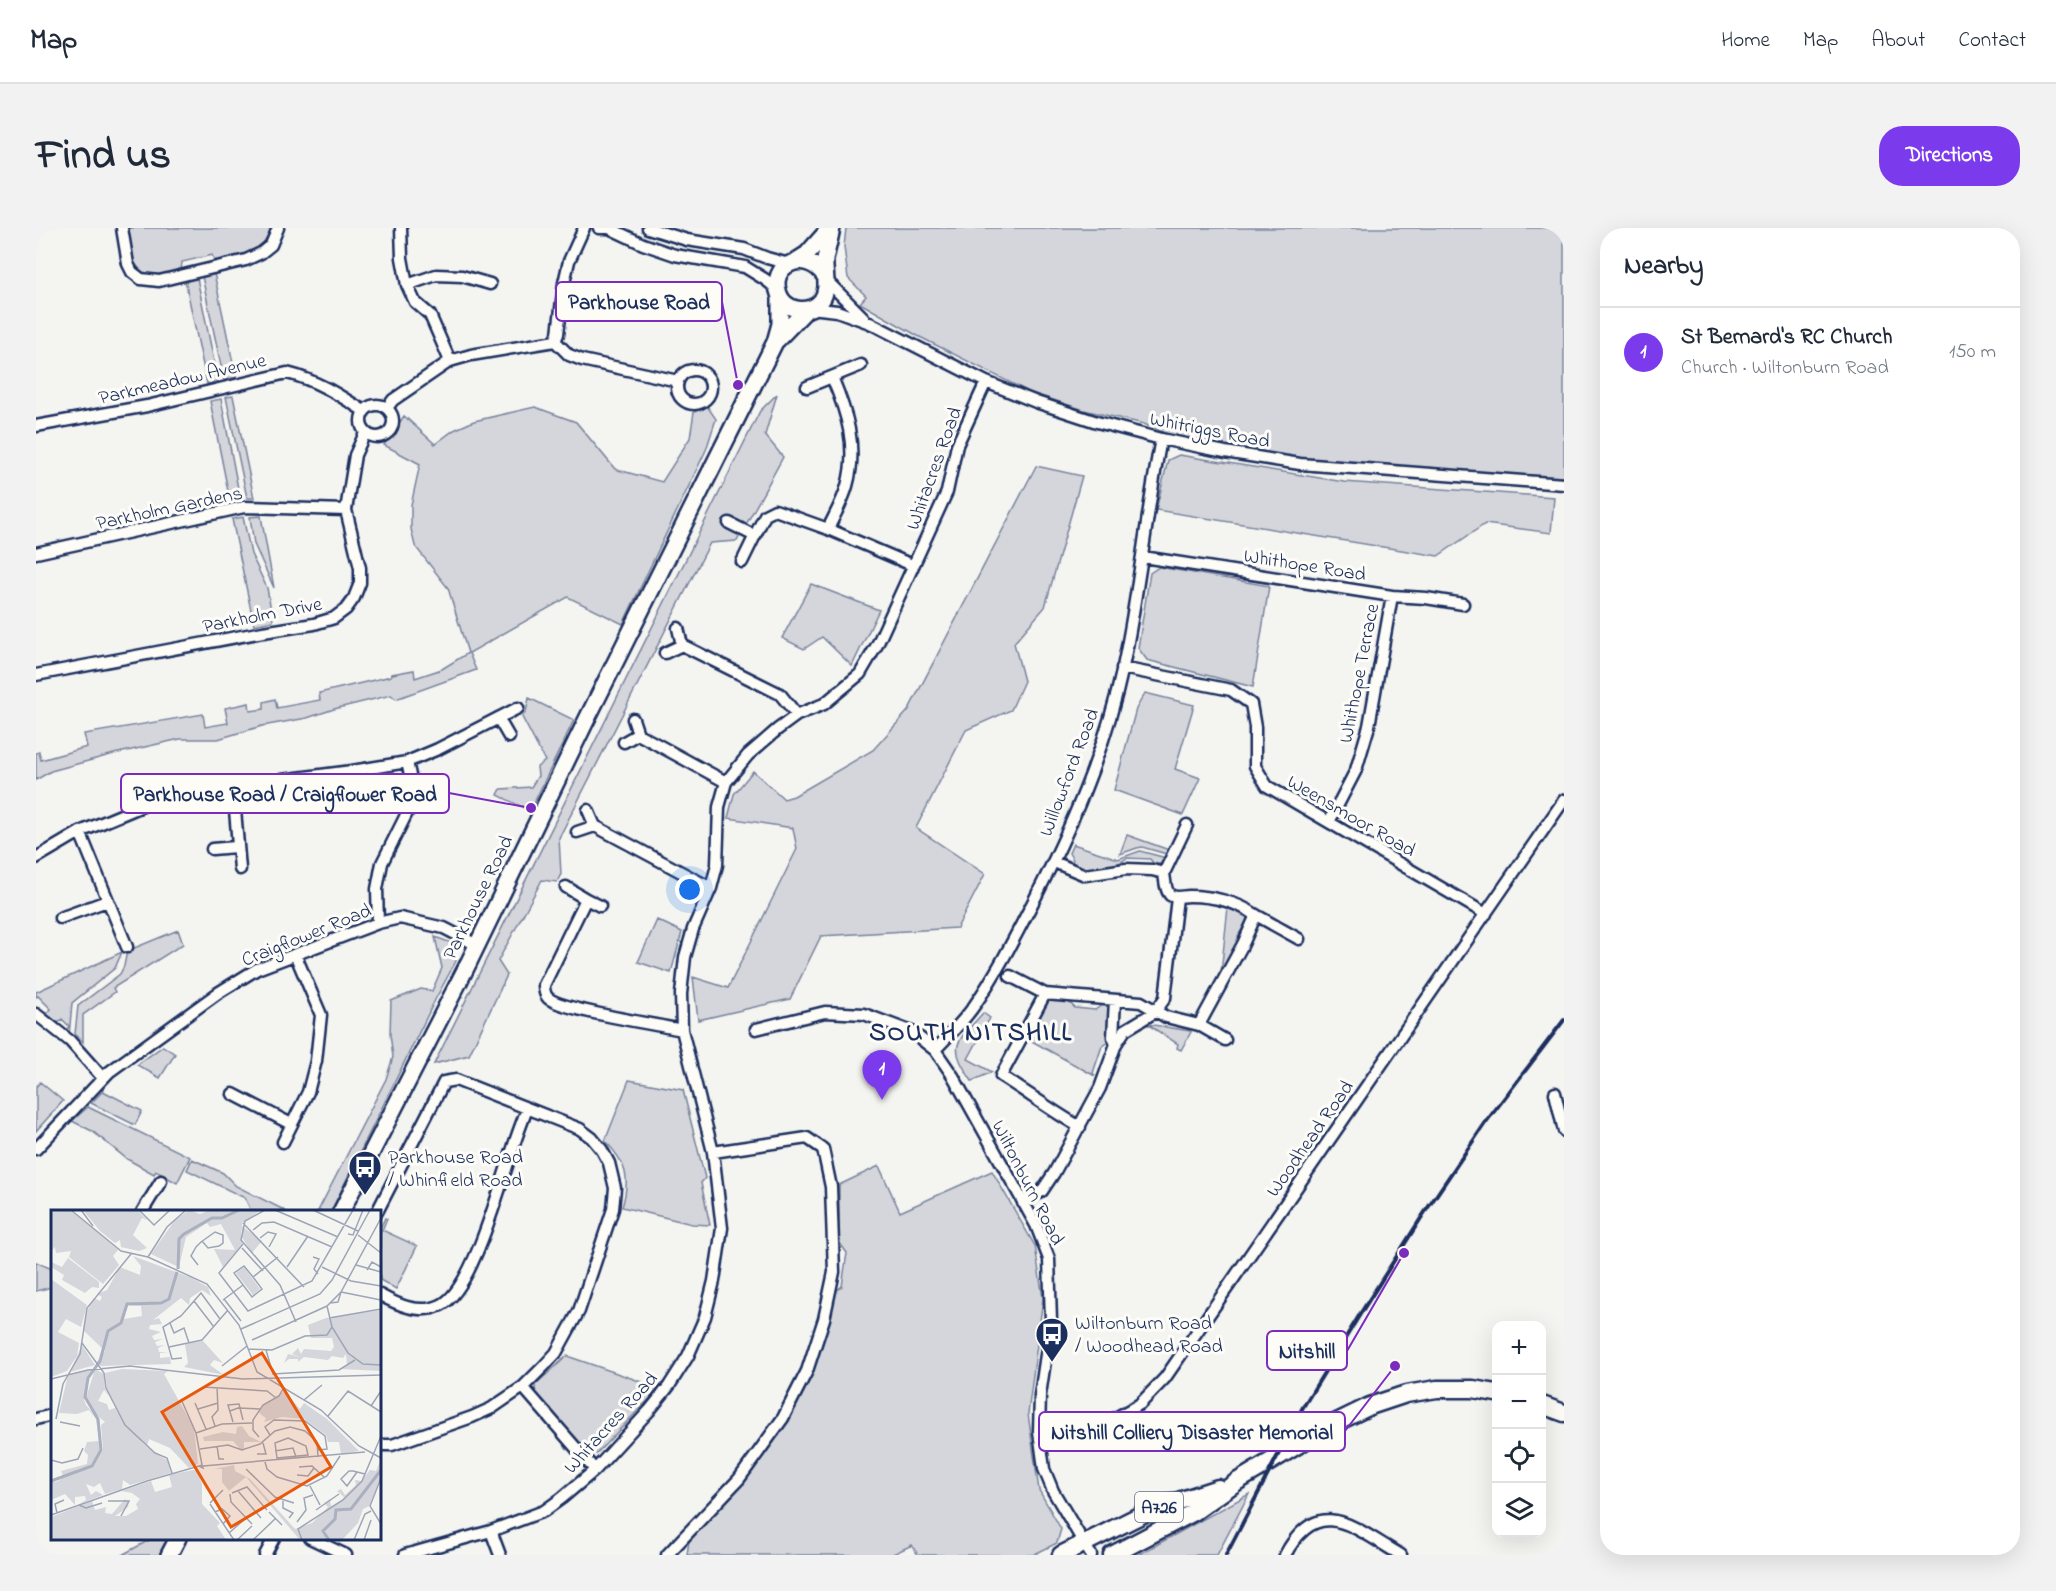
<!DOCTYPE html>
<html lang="en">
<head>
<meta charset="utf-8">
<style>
  :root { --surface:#fff; --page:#f2f2f3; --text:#1f2937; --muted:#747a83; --line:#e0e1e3; --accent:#7c3aed }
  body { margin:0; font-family:"Indie Flower",sans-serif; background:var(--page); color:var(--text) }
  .controls { position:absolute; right:18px; bottom:18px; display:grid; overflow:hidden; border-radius:12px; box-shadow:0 6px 24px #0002 }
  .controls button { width:54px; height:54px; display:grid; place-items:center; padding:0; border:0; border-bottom:2px solid var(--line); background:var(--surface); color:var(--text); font:30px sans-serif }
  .you { position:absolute; left:654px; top:662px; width:21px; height:21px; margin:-15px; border:4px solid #fff; border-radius:50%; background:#1a73e8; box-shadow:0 0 0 9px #1a73e833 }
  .badge { display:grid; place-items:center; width:39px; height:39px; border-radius:50%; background:var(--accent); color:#fff; font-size:20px; font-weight:700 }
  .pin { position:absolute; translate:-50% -50px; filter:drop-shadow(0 2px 3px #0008) }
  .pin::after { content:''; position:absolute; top:32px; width:21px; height:18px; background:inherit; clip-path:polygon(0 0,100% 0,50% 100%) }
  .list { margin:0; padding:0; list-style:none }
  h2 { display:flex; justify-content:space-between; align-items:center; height:78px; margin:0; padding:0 24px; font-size:26px }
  h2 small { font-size:20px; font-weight:400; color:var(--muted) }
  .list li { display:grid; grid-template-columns:39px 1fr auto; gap:18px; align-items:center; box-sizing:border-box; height:90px; padding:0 24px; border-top:2px solid var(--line) }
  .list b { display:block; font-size:22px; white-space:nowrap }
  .list p { margin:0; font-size:20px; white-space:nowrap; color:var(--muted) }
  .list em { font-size:20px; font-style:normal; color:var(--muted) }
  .icon { flex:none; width:33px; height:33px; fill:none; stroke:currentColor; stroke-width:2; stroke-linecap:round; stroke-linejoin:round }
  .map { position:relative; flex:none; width:1528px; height:1327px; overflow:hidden; border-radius:24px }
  header { display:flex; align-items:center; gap:36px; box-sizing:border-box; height:84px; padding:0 30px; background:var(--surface); border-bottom:2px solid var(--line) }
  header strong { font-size:28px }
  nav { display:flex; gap:33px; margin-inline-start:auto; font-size:21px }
  .intro { display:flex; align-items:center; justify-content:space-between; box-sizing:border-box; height:144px; padding:0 36px }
  h1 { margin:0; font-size:42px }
  .button { padding:15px 27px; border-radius:24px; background:var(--accent); color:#fff; font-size:21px; font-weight:700 }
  main { display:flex; gap:36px; padding:0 36px }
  aside { flex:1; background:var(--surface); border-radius:24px; box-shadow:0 6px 24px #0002 }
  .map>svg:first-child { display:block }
</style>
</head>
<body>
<header>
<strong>Map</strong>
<nav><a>Home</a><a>Map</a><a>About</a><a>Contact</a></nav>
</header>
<div class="intro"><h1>Find us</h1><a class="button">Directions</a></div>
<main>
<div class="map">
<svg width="1528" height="1327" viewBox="0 0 1528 1327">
  <rect width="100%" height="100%" fill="#f4f4f1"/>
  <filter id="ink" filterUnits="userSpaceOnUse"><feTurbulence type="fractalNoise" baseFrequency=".0167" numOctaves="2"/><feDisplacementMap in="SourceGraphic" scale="12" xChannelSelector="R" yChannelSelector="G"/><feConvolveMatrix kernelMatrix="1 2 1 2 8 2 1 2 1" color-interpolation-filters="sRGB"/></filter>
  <g filter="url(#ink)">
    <path fill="#d4d6db" stroke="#78829c" stroke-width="1.5" d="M92,0H236L226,17L212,26L179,34L176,27L146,34L145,42L116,49L108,47L98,34Z
      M810,0H1528V249L1357,240L1256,229L1186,219L1129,205L1108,196L1048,182L993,164L882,108L824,75L830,68L812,50L808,19Z
      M178,45L200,149L188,152L166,48Z
      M161,50L182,153L171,156L149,52Z
      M741,166L729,207L747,229L701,313L674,315L523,610L525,646L521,654L506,652L462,733L471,747L433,827L398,836L724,183Z
      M197,168L218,270H211L190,169Z
      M185,171L204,271L194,273L174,173Z
      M671,178L680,191L670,222L587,396L532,369L433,425L440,442L360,471L355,467L298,481L271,490L226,498L182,511H144L78,526L15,543L0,552V525L3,524L5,532L51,519L48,506L167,486L169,499L192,495L189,480L213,475L214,483L228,481V474L239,471L241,480L284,472L283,465L355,448L356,446L378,442L379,450L406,441L432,425L412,360L379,318L375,301V277L384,236L348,217L368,188L399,216L418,202L438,193L499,179L540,194L579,241L626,254L654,210L658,184Z
      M1143,227L1308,254L1518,269L1515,305L1449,296L1402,328L1120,282L1132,232Z
      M1000,238L1046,248L1009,379L978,415L988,453L975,482L930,502L880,600L949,646L921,700L785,708L754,771L662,792L657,749L692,760L761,621L757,600L692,590L698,566L717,543L748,571L758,568L837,522L872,483Z
      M225,288L238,360L218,316L214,289Z
      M207,289L215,326L231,360L237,393L218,397L196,291Z
      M1123,339L1233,358L1217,459L1111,432L1102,420L1114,345Z
      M775,356L843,382L816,438L786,409L768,421L746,410Z
      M1109,465L1158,477L1139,541L1164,550L1147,587L1078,562L1100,481Z
      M493,470L538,492L494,583L462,567L465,561L495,559L502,548L501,539L509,533L486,489L490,484Z
      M1091,607L1133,622L1131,626L1106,619L1101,620L1084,626Z
      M1037,616L1082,631L1104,623L1130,630L1124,636H1118L1114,631L1091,630C1077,641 1052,645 1035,635L1037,632L1033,625Z
      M1192,679L1210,687L1211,692L1202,708L1204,712L1185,745Z
      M621,692L646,704L635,745L602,734Z
      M142,702L147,716L77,760L79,764L47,787V814L39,806L42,778L84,746L88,738L91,723Z
      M399,709L413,714L420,733L400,770L295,983H282L350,851L357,829L354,806L355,773L385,761L396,763L406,740Z
      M86,724L79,740L36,775L33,808L28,805L33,798L26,791L19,798L9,788L15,781L2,768L0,769V764Z
      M1012,772L1033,774L1039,780L1059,782L1066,777L1075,778L1072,814L1066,818L1057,845L1059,848L992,811Z
      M947,785L954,790L932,831L956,844L936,853C912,817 919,816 947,785Z
      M1111,796L1154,803L1155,804L1145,822L1141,820L1142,816Z
      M127,818L139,826L124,850L101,837Z
      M593,852L647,862L669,950L665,955L674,997L656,996L586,979C595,950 590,934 569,913Z
      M4,854L27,873L0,903V859Z
      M67,863L106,883L99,897L55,875Z
      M52,879L154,929L141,955L120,943L118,946L91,931L56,903L36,893Z
      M156,931L187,945L200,958L250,983H215L209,970L151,942Z
      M843,938L864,984L956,943L999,1018L1007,1070L992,1186L1003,1262L1025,1301L1021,1315L997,1327H882L876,1317L855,1327H651L653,1312C700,1260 749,1211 775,1145C785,1119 790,1091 798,1065L806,1058L811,1025L803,1014V957Z
      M349,990L351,991L346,1002L381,1018L360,1061L344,1052V1000Z
      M0,1034L16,1041V1059L0,1063Z
      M531,1128L624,1160L560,1226L552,1225L500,1168L499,1157Z
      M1213,1266L1181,1327H1102Z
      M115,1311H133L125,1327H86Z"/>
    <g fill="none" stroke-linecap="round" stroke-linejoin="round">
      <g stroke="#1b2f5e" stroke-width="15">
        <path id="minor" d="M86,0L92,36L96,44L105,51L123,53L210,32L225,25L235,17L242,0
          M365,0L366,30L371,57L379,74L394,87L414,133
          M563,0H573L607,16L639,27L709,39L730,52L742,62
          M612,0L651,12L708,21L731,30L753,36
          M790,52L828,90
          M371,57L400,47L426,48L454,56
          M775,80L801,83L834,95L950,154L1000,174L1061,194L1125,211L1189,224L1264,236L1528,256
          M519,113L533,127L546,132L642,153
          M519,113L522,106L528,55L533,33L548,0
          M641 159a17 17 0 1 1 34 0a17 17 0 1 1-34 0Z
          M771,159L825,137
          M325 193a16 16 0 1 1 32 0a16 16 0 1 1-32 0Z
          M351,180L357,172L414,133L435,127L519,113
          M0,198L111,178L251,145C280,152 303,167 328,183
          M693,295L719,308
          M792,301C798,288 807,273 811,258C822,219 811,185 796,149
          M0,325L208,279L310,282
          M1107,329L1356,368L1390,370L1427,376
          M706,334L729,287L739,282L792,301L876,337
          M642,400L646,417L744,466L761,487
          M629,425L646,417
          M1086,440L1195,462L1215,476L1219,499V538L1231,558L1450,686
          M0,447L227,404L278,396L298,390L310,381L318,370L324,355V340L310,282L319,227L329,205
          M462,490L473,509
          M597,491L602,506L690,554
          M588,514L602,506
          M197,558L204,641
          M552,582L559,598L675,660
          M1293,594L1320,542L1333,498L1356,368
          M44,604L91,719
          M541,604L559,598
          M176,621L200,619
          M0,630L44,604L116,574L158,563L316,543L371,534L402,521L482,480
          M1128,645L1151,597
          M530,659L550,671
          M564,678L550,671L508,757C508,761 508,766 512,770C525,782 623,797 646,802
          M1220,687L1263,711
          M24,690L71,673
          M342,695L341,661L346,635L375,577L377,561L371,534
          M974,748L1009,766L1105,774L1130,789L1163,797L1207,716L1220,687C1201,674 1176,668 1153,668C1146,668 1140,671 1134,667C1129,662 1129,651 1128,645L1116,642L1090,641L1049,647L1018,634
          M1009,766L965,848C992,865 1016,883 1044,899
          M1079,772L1077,809L1080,816
          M0,786L34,813L66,849
          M1163,797L1189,812
          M720,801L789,784L828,786L876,804L899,822L917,848L1000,997L1013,1031L1015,1093L1004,1167L1003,1203L1008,1241L1017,1263L1055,1327
          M899,822C912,808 927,794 938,778C959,748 977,713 994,680C1034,603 1069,523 1087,439C1103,364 1110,287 1125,211
          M1519,865L1528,903
          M197,866L255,896
          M247,914L272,864L280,833L285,787L259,726
          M0,921L73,844L182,765L221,741L342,695L364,690L408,700L441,717
          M987,975L1006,963L1018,945L1064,860L1080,816L1089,802L1119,784L1129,770L1141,670
          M106,984L125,953
          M341,984L408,854L420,852L544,901L556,910L566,922L573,935L579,960L577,981L543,1083L520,1125L508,1138L487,1159L456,1180L436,1189L356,1217H344
          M344,1067C362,1077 384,1087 405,1077C437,1062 465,953 477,920C481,907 486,894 491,881
          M487,1159L559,1242
          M0,1191L16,1187
          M1003,1203L1074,1193L1104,1176L1129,1150L1528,572
          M455,1303L464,1327
          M274,1310L310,1327
          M229,1327L238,1310
          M369,1327L455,1303L508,1283L526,1270L559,1242L613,1183L633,1158L652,1128L669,1089L678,1053L686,1000L677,924L646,802L645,766L649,729L657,701L675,660L681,637L683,579L690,554L712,527L742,501L761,487L788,476L824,446L841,417L911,264L921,217L950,154
          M631,1327L703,1251L747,1190L771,1143L788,1091L798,1044L795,959L787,921L771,910L677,924
          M1249,1327C1283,1264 1319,1301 1365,1327"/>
      </g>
      <g stroke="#1b2f5e" stroke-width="20">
        <path id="secondary" d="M760,33L771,26L794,0
          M788,47C770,21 732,36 743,66C749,83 773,87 785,73C794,61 788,46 789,32C791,21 794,11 796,0
          M741,112L770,82
          M305,984L430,740L549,495L739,114L744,96V68
          M133,1327L142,1310"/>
      </g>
      <g stroke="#1b2f5e" stroke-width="21">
        <path id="primary" d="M1506,1177L1528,1185
          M1025,1327L1115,1282L1182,1260
          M1076,1327L1158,1284L1202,1253L1295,1197L1334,1178L1370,1166L1401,1161H1437L1460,1165"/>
      </g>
      <use href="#minor" stroke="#fdfcf7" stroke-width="10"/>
      <use href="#secondary" stroke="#fdfcf7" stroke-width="15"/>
      <use href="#primary" stroke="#fdfcf7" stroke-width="16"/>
      <path stroke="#1b2f5e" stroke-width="4" d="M1190,1327L1267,1179L1326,1083L1387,987L1450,894L1528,792"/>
    </g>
  </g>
  <defs>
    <g id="bus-pin" transform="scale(1.725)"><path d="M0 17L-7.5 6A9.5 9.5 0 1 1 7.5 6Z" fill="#1b2f5e" stroke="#fdfcf7"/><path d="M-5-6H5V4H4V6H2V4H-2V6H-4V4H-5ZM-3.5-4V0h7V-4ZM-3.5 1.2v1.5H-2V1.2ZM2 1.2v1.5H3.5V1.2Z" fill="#fff"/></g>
  </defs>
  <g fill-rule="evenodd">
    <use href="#bus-pin" x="329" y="939"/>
    <use href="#bus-pin" x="1016" y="1106"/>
  </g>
  <g text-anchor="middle" stroke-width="6" stroke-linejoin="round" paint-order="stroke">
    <rect fill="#fdfcf7" stroke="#5f6c8c" stroke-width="1.5" x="1099" y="1264" width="48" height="30" rx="4.5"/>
    <g font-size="18" font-weight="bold" fill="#1b2f5e">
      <text x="1123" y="1285">A726</text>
    </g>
    <g font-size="20" fill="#1b2f5e" stroke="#fdfcf7">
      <text transform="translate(146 150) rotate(-13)" y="7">Parkmeadow Avenue</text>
      <text transform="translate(1174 201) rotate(11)" y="7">Whitriggs Road</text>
      <text transform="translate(897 240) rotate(-70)" y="7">Whitacres Road</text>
      <text transform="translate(133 279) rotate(-12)" y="7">Parkholm Gardens</text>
      <text transform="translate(1269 336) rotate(9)" y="7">Whithope Road</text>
      <text transform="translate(226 386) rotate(-11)" y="7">Parkholm Drive</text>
      <text transform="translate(1322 445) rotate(-79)" y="7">Whithope Terrace</text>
      <text transform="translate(1032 544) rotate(-69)" y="7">Willowford Road</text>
      <text transform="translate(1316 587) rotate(30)" y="7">Weensmoor Road</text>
      <text transform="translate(441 669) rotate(-64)" y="7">Parkhouse Road</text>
      <text transform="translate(270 706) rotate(-22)" y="7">Craigflower Road</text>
      <text transform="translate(1273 910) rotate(-55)" y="7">Woodhead Road</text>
      <text transform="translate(993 954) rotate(63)" y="7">Wiltonburn Road</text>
      <text transform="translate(574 1194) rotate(-48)" y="7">Whitacres Road</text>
    </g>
    <g font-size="20" fill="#1b2f5e" stroke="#fdfcf7" text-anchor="start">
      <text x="352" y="935">Parkhouse Road<tspan x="352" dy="23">/ Whinfield Road</tspan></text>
      <text x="1039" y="1101">Wiltonburn Road<tspan x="1039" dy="23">/ Woodhead Road</tspan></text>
    </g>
    <g font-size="26" font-weight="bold" letter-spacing="1.5" fill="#1b2f5e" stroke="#fdfcf7">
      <text x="935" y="812">SOUTH NITSHILL</text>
    </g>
  </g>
  <g transform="translate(15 982)">
    <rect width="330" height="330" fill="#f4f4f1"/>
    <path d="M0,0H20L67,40L62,46L68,55L52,74L18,47L20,41L5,43L4,37L0,41ZM32,0H86L96,10L91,8L82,25L96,38L88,41L70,37L69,30L64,33L49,21ZM138,0L149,4L159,0H210L191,13V34L172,57L163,39L184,40L170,14L159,17L156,13L135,27L128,57L136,61L100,44L124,10ZM191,16L211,31L201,43L190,26ZM82,46L141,68L157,77L160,86L151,80L139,88L138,95L130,88L102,110L108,108L111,114L99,115L98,119L110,122L101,126L103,130L112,129L104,132L106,136L114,135L107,138L108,142H117L109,143V148L119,147L120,154L50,156L45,153L54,141L32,120L35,103L43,88L49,91L51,87L46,84L56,80L69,57L89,65L90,56ZM77,95L90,96L91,106L73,109ZM17,48L48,72V78L41,77L34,83L11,70L13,65L0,57V52L11,57ZM193,57L209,79L202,85L185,63ZM0,69L36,95L30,117L15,109L7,122L28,133L26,146L16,161L0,167ZM330,100V161L289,159L296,155L295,144L292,148L281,146L277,150L253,147L247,152V149H238L233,153L237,144L250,147L241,144L247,138L250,144L253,139L280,141L283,137L281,128H260L257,115L275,108ZM152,131L172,153L163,150L159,155L173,165L133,157L137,153L134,134ZM31,135L44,155L19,162ZM42,159L37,167L33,190L35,195L47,209L49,219L50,239L39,256L25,260L40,258L52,240L50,215L54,212L40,200L35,188L44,159L53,164L54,179L58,186L53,180L47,191L56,194L58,200L64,198L74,215L56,179L54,163L71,159L117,161L113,164L143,218L147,254L138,258L119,238L98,229L96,236L88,230L103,243L116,250L120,263L79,275L72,270L71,279L54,284L49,273L43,277L35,274L40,285L45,281L52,285L28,294L35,290L34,286L24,287V295L14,284L0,290V271L5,272L24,261L12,266L10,261L36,254L37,245L33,241L36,232L48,231L45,209L38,200L26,204L8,203L17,165ZM233,181L249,199L253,193L276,209L308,241L290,244L288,232H277L275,225L253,209L231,207L213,212L215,208L208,203L212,196ZM191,216L198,226L210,232H193V239H189L182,231H153L152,227L172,222L185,224L186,217ZM329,251L330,267L318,296L312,299L307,313L291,330H249L195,267L178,281L171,272V259H163L183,255L184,261L199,269L244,319L261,313L277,297L273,293L279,289L280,296L291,290L293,287L286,281L290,279L294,285L305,275L304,270L310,271L319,260L325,261ZM142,260L147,261L151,274V294L169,313L166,316L175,330H0V307L41,291L44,300L55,297L54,303L61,304L74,289L78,292L77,297L64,306H75L87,299L85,294L89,289L81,283L70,281L100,271L104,282L121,277L118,265Z" fill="#d4d6db" fill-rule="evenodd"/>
    <path fill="none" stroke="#aab0bf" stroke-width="3" d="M127,59L128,29L133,24L161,8H171L188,0M0,271L41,256L50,240L47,209L34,187L37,168L49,151L57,121L70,113L76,94L110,93L118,89L126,62M278,330L272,321L284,309L285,300L300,299L330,260"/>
    <path fill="none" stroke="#9da5b6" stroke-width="1.5" d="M20,0L70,41L97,47L156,74L188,115L206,162L270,200L308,236L330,248M30,0L42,16M88,0L103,15L119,0M214,0L194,11L190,30L229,75L245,112M224,0L287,27M262,0L307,21M192,13L253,77M202,20L211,13L223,12L281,37M297,24L302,25L312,0M307,25L330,43M209,28L217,22L225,24L218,37M192,34L168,63L197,101L261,71L302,0M191,38L212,61M97,47L116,17L135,0M262,47L268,49L263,59L267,64M147,55L140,46L145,37L150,32L164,22L172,25V33L168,36L157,38L151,31M305,55L330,62M236,57L257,26M271,57L300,71L330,76M316,60L321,52L330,57M202,67L211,79L201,87L183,63L193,56L202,67L227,47M290,82L330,90M173,89L190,111M172,90L192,75M143,91L163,117M279,93L287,92L290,82M276,96L281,117L297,143L312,154L330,155M278,108L330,99M119,113L123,123L133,118L138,133M190,119L269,84L281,70L319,0M201,130L276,96L290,82L330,8M31,133L53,163L55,178L74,215L104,243L116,248L121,263M118,137L151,130L177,100M197,139L221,140L254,126L276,125L281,117M215,140L222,164L288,160L304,150M131,148L121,149L112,117L130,106L150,83L169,109M171,156L196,136M0,169L37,160L79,156L192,169L330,165M152,177L216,181L225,188M130,189L145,223L151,255M253,190L271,175M144,193L155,219M320,196L330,181M147,199L167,193M179,201L187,198L209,199M277,206L297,181L330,202M5,209L12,174L29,144L36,98L80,44M9,212L29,216M182,212L177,195L188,194L192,210M164,216L161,207L167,200L166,177M145,223L171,214L201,213M219,225L214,217L223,210L254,211L274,226L276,239L267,240M208,227L202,220V210L212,195L228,186L233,177M237,228L255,236L257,245L226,248L224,233ZM166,236L168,249H173M149,239L177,235L191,240L209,234L224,221L239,217L254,221L266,232L267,247M224,241L242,238L245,247M206,244H215L212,233M0,250L11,253L27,249L32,238M214,252L216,259L226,267L256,276L276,266L289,246M152,256L314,242M248,257L261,256L274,268M195,259L224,287L243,293M306,262L296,276L290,269L298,261H302L314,264M246,265L257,266L263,258M330,268L319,296L330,314M259,276L269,295M187,281L210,308M181,283L196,277L216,300M179,284L180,292L201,314M57,291H78L70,306M232,291V298L242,303L238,308M159,293L172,280M159,294L183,330M28,295L35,298L51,293M265,300L288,284M164,302L171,299L179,306L172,314M218,302L231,315M6,303L4,294L13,290M0,305L96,271L148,256L152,258L151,255L148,256M246,312L255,300L253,288L262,285M178,323L195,308M186,330L201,316M202,330L225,308M251,330L247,319L292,290L311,271L330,226M303,330L314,304L320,301M313,330L320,310"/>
    <path fill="#e8590c" fill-opacity="0.15" stroke="#e8590c" stroke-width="3" d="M211,143L280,257L180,317L111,202Z"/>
    <rect width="330" height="330" fill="none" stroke="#1b2f5e" stroke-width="3"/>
  </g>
  <path fill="none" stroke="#7b2cbf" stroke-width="2" d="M702 157L686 74M495 580L413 565M1368 1025L1311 1123M1359 1138L1309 1203"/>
  <g fill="#7b2cbf" stroke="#fdfcf7" stroke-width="2">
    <circle cx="702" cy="157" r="6"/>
    <circle cx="495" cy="580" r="6"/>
    <circle cx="1368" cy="1025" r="6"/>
    <circle cx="1359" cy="1138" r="6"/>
  </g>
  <g fill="#fdfcf7" stroke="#7b2cbf" stroke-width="2">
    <rect x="520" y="54" width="166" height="39" rx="6"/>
    <rect x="85" y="546" width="328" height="39" rx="6"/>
    <rect x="1231" y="1103" width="80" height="39" rx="6"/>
    <rect x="1003" y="1184" width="306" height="39" rx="6"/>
  </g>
  <g font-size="21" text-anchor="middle" font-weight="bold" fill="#1b2f5e">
    <text x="603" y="81">Parkhouse Road</text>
    <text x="249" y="573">Parkhouse Road / Craigflower Road</text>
    <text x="1271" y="1130">Nitshill</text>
    <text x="1156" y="1211">Nitshill Colliery Disaster Memorial</text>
  </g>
</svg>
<div class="controls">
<button>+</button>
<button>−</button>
<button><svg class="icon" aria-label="locate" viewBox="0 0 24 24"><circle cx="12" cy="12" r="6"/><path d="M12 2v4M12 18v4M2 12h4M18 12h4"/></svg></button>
<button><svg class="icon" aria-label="layers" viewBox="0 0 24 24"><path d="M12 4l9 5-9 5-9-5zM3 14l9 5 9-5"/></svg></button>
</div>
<div class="you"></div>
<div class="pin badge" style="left:846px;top:872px">1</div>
</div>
<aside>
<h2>Nearby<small></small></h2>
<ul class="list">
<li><span class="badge">1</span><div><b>St Bernard's RC Church</b><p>Church · Wiltonburn Road</p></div><em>150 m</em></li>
</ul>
</aside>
</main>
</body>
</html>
